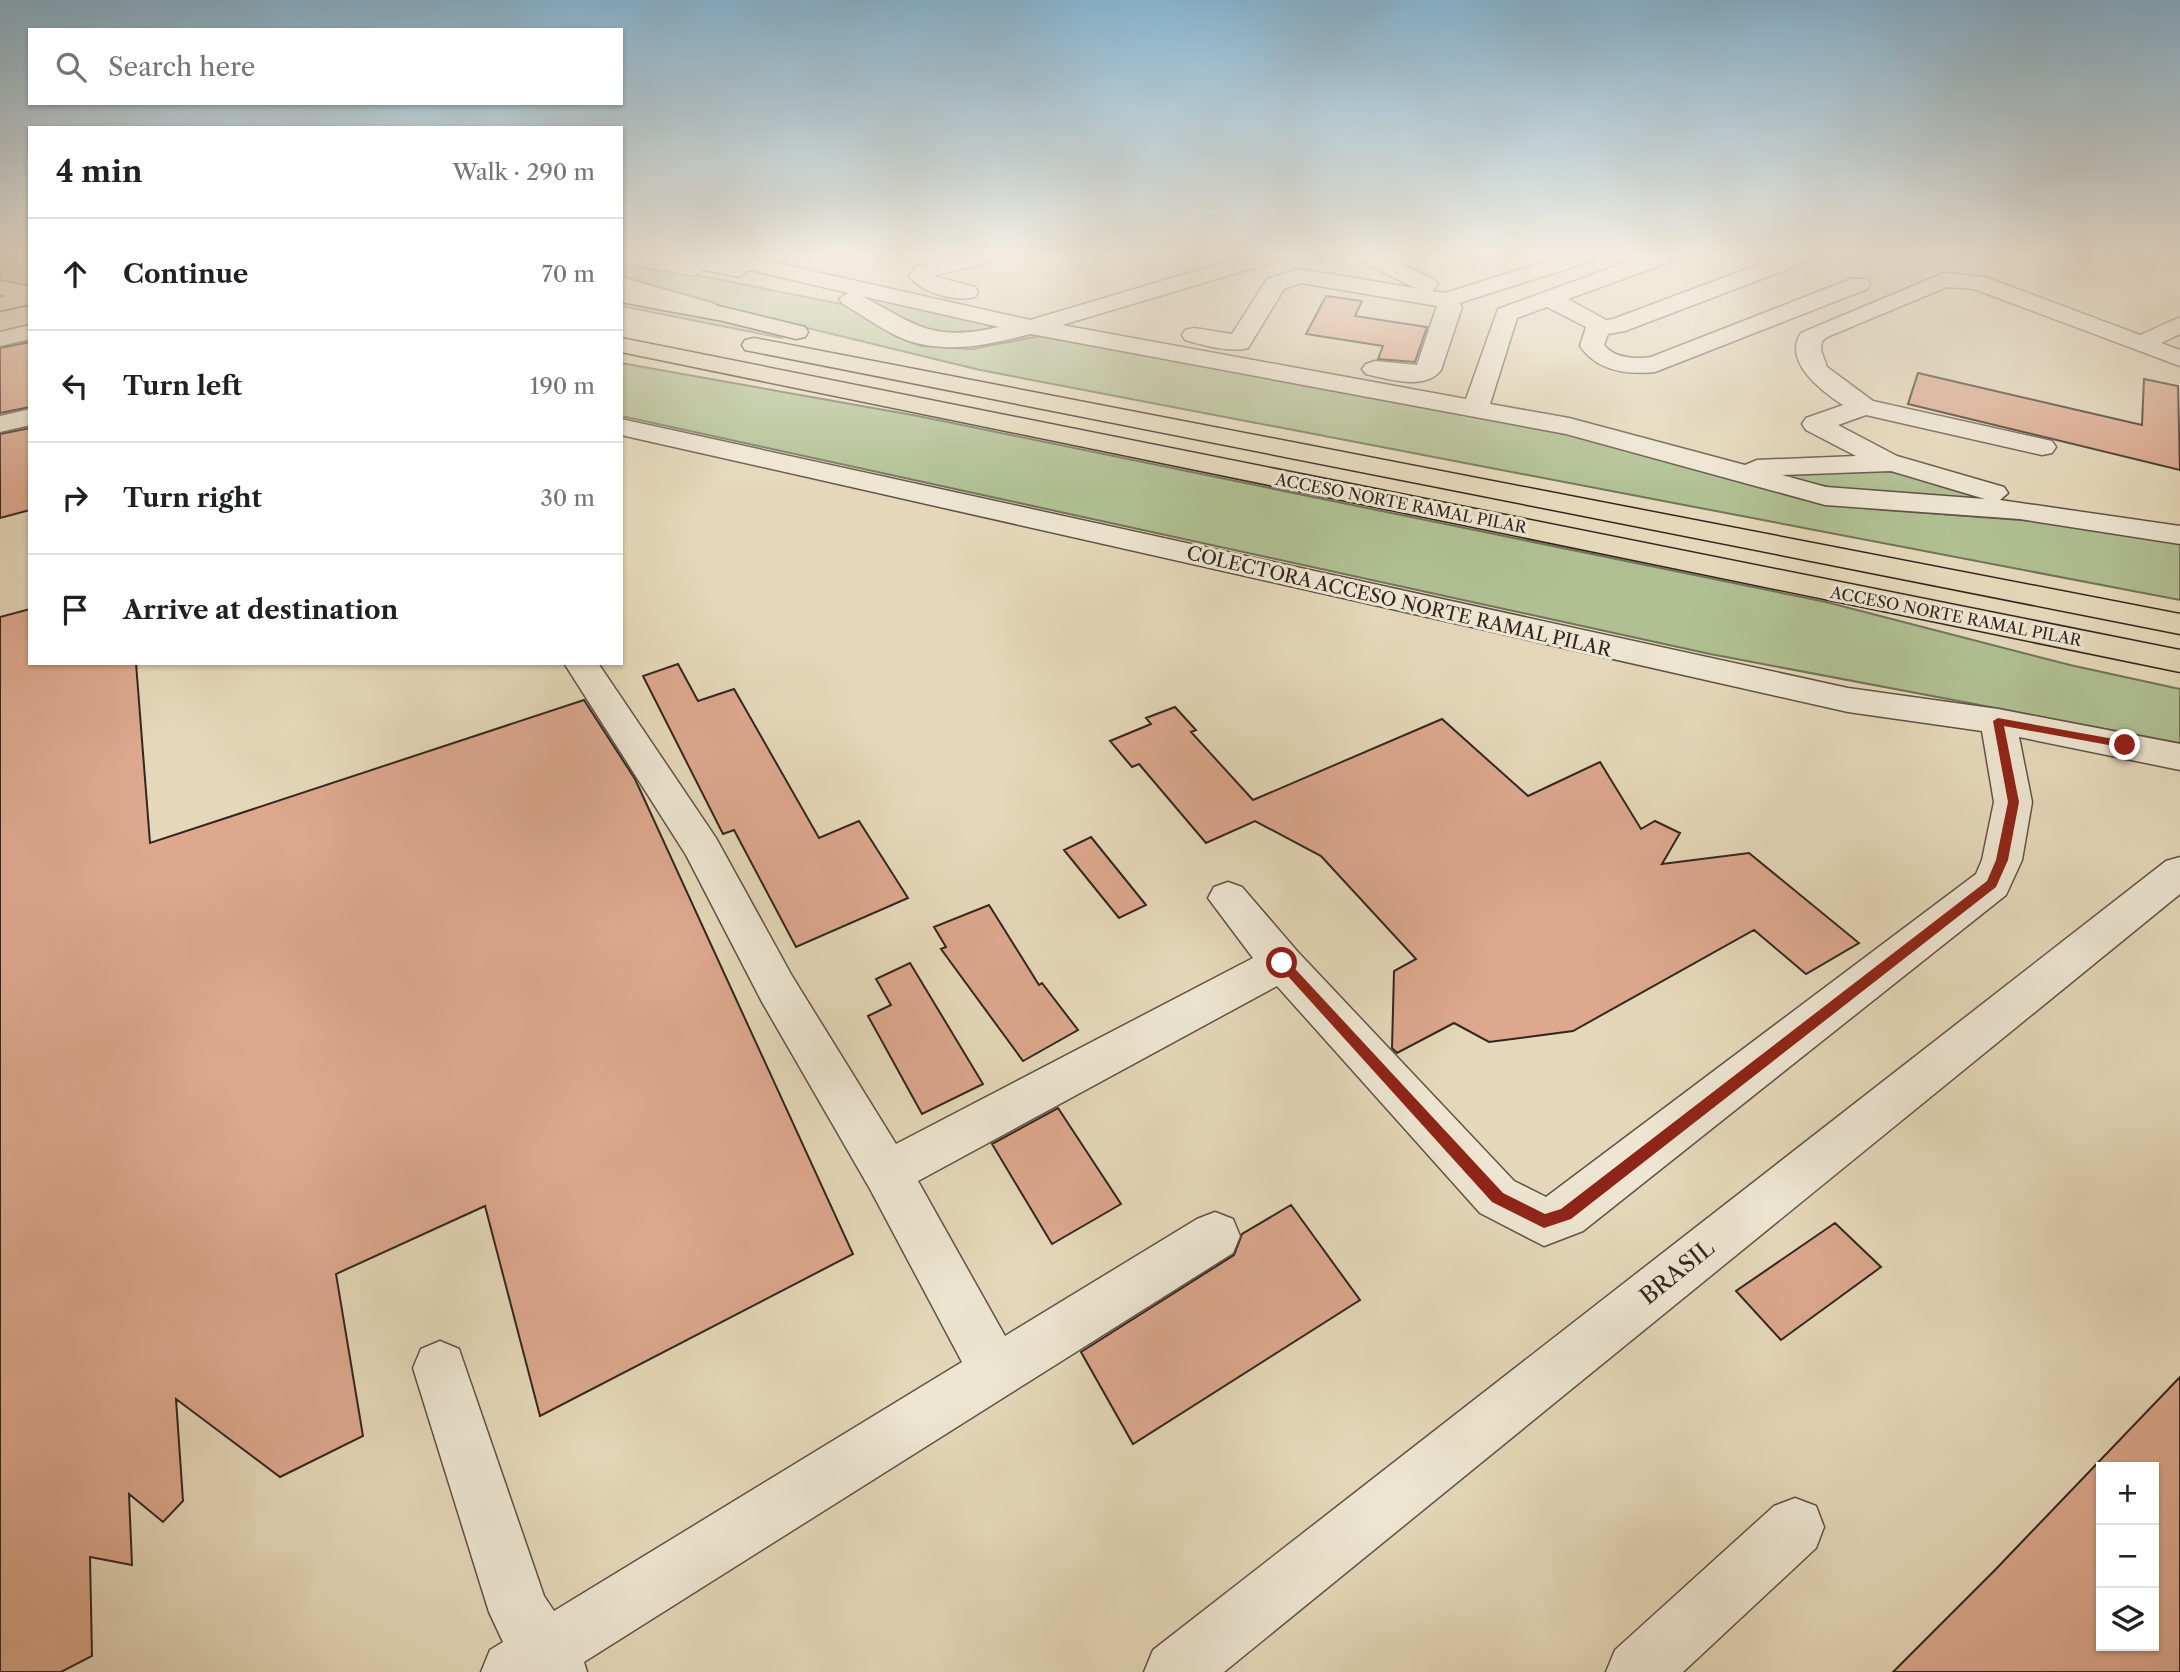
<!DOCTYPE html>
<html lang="en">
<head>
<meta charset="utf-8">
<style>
  :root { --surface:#fff; --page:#f2f2f2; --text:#202124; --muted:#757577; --line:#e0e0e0 }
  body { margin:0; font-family:"Libre Caslon Text",serif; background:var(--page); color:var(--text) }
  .controls { position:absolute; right:21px; bottom:21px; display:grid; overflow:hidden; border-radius:0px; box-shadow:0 2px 5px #0004 }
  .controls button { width:63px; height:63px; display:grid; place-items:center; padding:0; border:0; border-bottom:2px solid var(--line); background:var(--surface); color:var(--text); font:35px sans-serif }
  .stop { position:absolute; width:21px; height:21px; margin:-16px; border:5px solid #8f2418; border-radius:50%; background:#fff }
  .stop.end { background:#8f2418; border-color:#fff; box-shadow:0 2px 7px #0008 }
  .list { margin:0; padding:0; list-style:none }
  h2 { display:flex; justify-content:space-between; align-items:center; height:91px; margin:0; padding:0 28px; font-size:30px }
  h2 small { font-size:23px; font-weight:400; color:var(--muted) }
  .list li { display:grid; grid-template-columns:46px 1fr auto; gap:21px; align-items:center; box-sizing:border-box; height:112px; padding:0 28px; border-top:2px solid var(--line) }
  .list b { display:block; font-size:26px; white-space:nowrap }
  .list em { font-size:23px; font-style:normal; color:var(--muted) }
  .icon { flex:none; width:38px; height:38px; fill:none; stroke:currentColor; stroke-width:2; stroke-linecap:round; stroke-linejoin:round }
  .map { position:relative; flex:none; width:2180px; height:1672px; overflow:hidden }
  .search { position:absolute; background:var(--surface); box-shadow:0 2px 5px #0004; left:28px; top:28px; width:595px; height:77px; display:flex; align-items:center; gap:18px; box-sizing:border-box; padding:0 24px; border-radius:0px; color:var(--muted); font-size:26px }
  .panel { position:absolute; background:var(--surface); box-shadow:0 2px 5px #0004; left:28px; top:126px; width:595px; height:539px; border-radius:0px }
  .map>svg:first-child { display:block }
</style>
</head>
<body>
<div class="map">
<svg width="2180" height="1672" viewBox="0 0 2180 1672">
  <rect width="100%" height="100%" fill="#e5d8ba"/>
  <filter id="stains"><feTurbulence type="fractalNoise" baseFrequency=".00286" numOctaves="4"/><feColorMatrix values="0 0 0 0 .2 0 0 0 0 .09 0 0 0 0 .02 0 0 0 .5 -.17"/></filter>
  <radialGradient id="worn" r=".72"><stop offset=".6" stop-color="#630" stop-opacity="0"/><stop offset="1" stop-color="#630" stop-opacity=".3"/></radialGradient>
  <path fill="#b0c093" stroke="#727359" stroke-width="2" d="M0,256H30V286L0,280Z
    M621,260L846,305L895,336L921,346L972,349L1040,336L1597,438L1815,501L1872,509L2046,522L2180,542V600L980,370L737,311L621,278Z
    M861,296L987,324L991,328C943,351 903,314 861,296Z
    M621,298L783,334L782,338L621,306Z
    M621,363L918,416L1826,602L2070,665L2180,689V743L1710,654L621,416Z
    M1881,471L1911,474L1991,500L1861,493L1764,474Z"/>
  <path fill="#dda88e" stroke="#33261f" stroke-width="2" fill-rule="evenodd" d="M1326,296L1362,301L1355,316L1427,327L1415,362L1378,359L1383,346L1306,334Z
    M30,342V407L0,413V348Z
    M1918,373L2142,425L2144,379L2178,386L2180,470L1908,404Z
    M30,428V510L0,518V434Z
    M30,609V663H136L150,843L584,700L635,779L853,1254L540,1416L485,1206L336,1274L363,1436L280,1477L176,1399L183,1501L163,1522L129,1494L132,1565L90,1557L92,1656L61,1672H0V617Z
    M678,664L698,701L734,689L819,838L859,821L908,898L796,947L734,830L723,834L643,676Z
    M1175,707L1196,730L1191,732L1253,800L1442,719L1528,796L1600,762L1641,829L1655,821L1680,833L1662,864L1749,853L1859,943L1806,974L1754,930L1573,1031L1489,1042L1454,1023L1397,1053L1392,1048L1394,971L1416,959L1321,856L1255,821L1206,843L1139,764L1132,767L1110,741L1151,724L1146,718Z
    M1091,837L1146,905L1119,918L1064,850Z
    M989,905L1039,985L1042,983L1078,1030L1023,1061L941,949L946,947L934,927Z
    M910,963L983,1084L922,1114L868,1016L891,1005L876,979Z
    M1058,1108L1121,1204L1052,1244L992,1144Z
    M1291,1205L1360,1300L1133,1444L1081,1352L1234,1255L1242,1234Z
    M1835,1223L1881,1267L1781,1340L1736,1291Z
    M2180,1377V1672H1893L1995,1570ZM2101,1467H2154V1646H2101Z"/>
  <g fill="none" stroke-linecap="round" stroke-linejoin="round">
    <g stroke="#605246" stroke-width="3">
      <path id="minor" d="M621,256H745L1030,320L1246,256H1280L1277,261L1062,325L1466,399L1498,309L1644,256H1675L1672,261L1568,299L1606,320L1613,319L1781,256H1812L1809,261L1625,331L1608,334L1604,345C1615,359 1635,359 1651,357L1851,279H1867L1870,284L1867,289L1655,372C1626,375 1597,371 1580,346L1586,327L1547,307L1517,318L1490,404L1569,418L1745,465L1757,460L1856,456L1806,430L1802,424L1806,418L1843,405C1823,392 1782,362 1801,333L1944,273L1985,277L2140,335L2180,317V334L2161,343L2180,350V366L1974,289L1947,287L1827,337L1822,341L1821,350L1827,367L1873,401L2052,441L2056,447L2052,453L2042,455L1866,415L1838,425L1897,456L2004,487L2008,493L2000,500L2180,526V544L2020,519L1825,505L1566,434L1031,334C991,344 950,354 909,341C886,333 864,316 843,304L839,299L848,293L750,270L739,277L704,270L693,276L621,262ZM862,296L999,327C934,342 917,326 862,296ZM1891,471L1985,499L1826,487L1782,475Z
        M960,256H996L993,261L933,276L975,287L978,292L975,297C955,302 921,293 909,276L915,267Z
        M1358,256H1386L1435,280L1438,285L1432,291L1445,293L1562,256H1595L1592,261L1459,303L1462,307L1441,370C1426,391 1387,379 1366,374L1362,369L1366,364L1375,361L1417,365L1437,306L1301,283L1284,289L1248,348C1229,353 1204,345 1185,340L1182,335L1185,330L1194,328L1232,334L1267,279L1300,269L1415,288L1361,261Z
        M621,277L715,304L719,309L715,314L707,316L621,291Z
        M0,281L30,287V301L0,295Z
        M30,325V339L0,346V332Z
        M30,409V425L0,432V416Z
        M621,419L1848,688L1998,709L2180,744V770L2019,737L2032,802L2022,860L2006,895L1583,1231L1544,1246L1480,1213L1277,986L918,1181L1005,1336L1197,1219L1215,1212L1233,1219L1240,1236L1233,1253L584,1662L587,1672H481L490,1650L503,1642L489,1612L413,1368L421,1349L440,1341L459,1349L544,1596L554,1611L962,1362L870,1189L762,1002L686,855L564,663H598L716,838L792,976L896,1144L1253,958L1208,898L1214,887L1228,882L1242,887L1297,951L1514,1181L1546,1197L1976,874L1982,860L1994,802L1982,731L1848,712L621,435Z
        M2180,857V894L1224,1672H1144L1153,1650L2166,861Z
        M1795,1498L1816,1506L1824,1527L1816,1548L1683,1672H1606L1615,1650L1774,1506Z"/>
    </g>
    <g stroke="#33261f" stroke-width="3">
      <path id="major" d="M30,290V304L0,311V297Z"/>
    </g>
    <g stroke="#33261f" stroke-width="3">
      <path id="highway" d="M621,288L723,307L805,327L808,332L805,337L796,339L723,321L621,302Z
        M621,338L2180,650V672L621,352Z
        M754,338L2180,614V634L745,350L742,345L745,340Z"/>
    </g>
    <use href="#minor" fill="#eee6d2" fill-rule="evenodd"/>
    <use href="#major" fill="#e5d8ba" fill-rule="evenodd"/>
    <use href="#highway" fill="#e5d8ba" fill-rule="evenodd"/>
  </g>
  <linearGradient id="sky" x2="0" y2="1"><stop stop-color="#87b6d3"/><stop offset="0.52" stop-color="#f3ede0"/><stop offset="1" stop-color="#f3ede0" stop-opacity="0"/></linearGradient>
  <rect width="2180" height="490" fill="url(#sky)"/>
  <path fill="#8f2418" d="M1998,718L2125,741L2130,745L2125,748L2004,726L2019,802L2008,860L1996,887L1571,1219L1544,1228L1492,1202L1276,963L1282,958L1286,959L1503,1193L1545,1214L1561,1209L1987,881L1996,860L2008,802L1993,721Z"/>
  <g text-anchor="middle" stroke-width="6" stroke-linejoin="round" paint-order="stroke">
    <g font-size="16" fill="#33261f" stroke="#eee6d2">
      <text transform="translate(1401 503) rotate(11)" y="6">ACCESO NORTE RAMAL PILAR</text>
      <text transform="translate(1956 616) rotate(11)" y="6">ACCESO NORTE RAMAL PILAR</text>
    </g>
    <g font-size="19" fill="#33261f" stroke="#eee6d2">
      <text transform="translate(1399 601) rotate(13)" y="7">COLECTORA ACCESO NORTE RAMAL PILAR</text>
    </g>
    <g font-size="23" fill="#33261f" stroke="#eee6d2">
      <text transform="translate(1677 1272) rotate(-39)" y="8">BRASIL</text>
    </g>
  </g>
  <rect width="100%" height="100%" filter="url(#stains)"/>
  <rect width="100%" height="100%" fill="url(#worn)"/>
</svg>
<div class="controls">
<button>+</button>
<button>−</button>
<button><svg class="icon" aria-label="layers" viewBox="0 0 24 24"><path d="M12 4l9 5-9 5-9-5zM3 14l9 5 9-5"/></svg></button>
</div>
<div class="stop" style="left:1282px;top:963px"></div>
<div class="stop end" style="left:2125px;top:745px"></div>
<div class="search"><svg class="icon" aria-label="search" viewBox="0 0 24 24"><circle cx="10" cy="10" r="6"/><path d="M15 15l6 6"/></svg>Search here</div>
<section class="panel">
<h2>4 min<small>Walk · 290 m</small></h2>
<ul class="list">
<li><svg class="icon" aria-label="ahead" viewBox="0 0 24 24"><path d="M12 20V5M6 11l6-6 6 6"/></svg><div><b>Continue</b></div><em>70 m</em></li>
<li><svg class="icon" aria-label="left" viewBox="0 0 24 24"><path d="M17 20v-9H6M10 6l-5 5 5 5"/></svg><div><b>Turn left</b></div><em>190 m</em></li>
<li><svg class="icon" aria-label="right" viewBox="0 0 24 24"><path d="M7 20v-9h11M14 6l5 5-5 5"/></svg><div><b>Turn right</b></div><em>30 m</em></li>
<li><svg class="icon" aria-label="arrive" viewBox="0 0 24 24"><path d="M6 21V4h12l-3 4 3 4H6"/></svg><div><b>Arrive at destination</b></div></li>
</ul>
</section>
</div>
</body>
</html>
